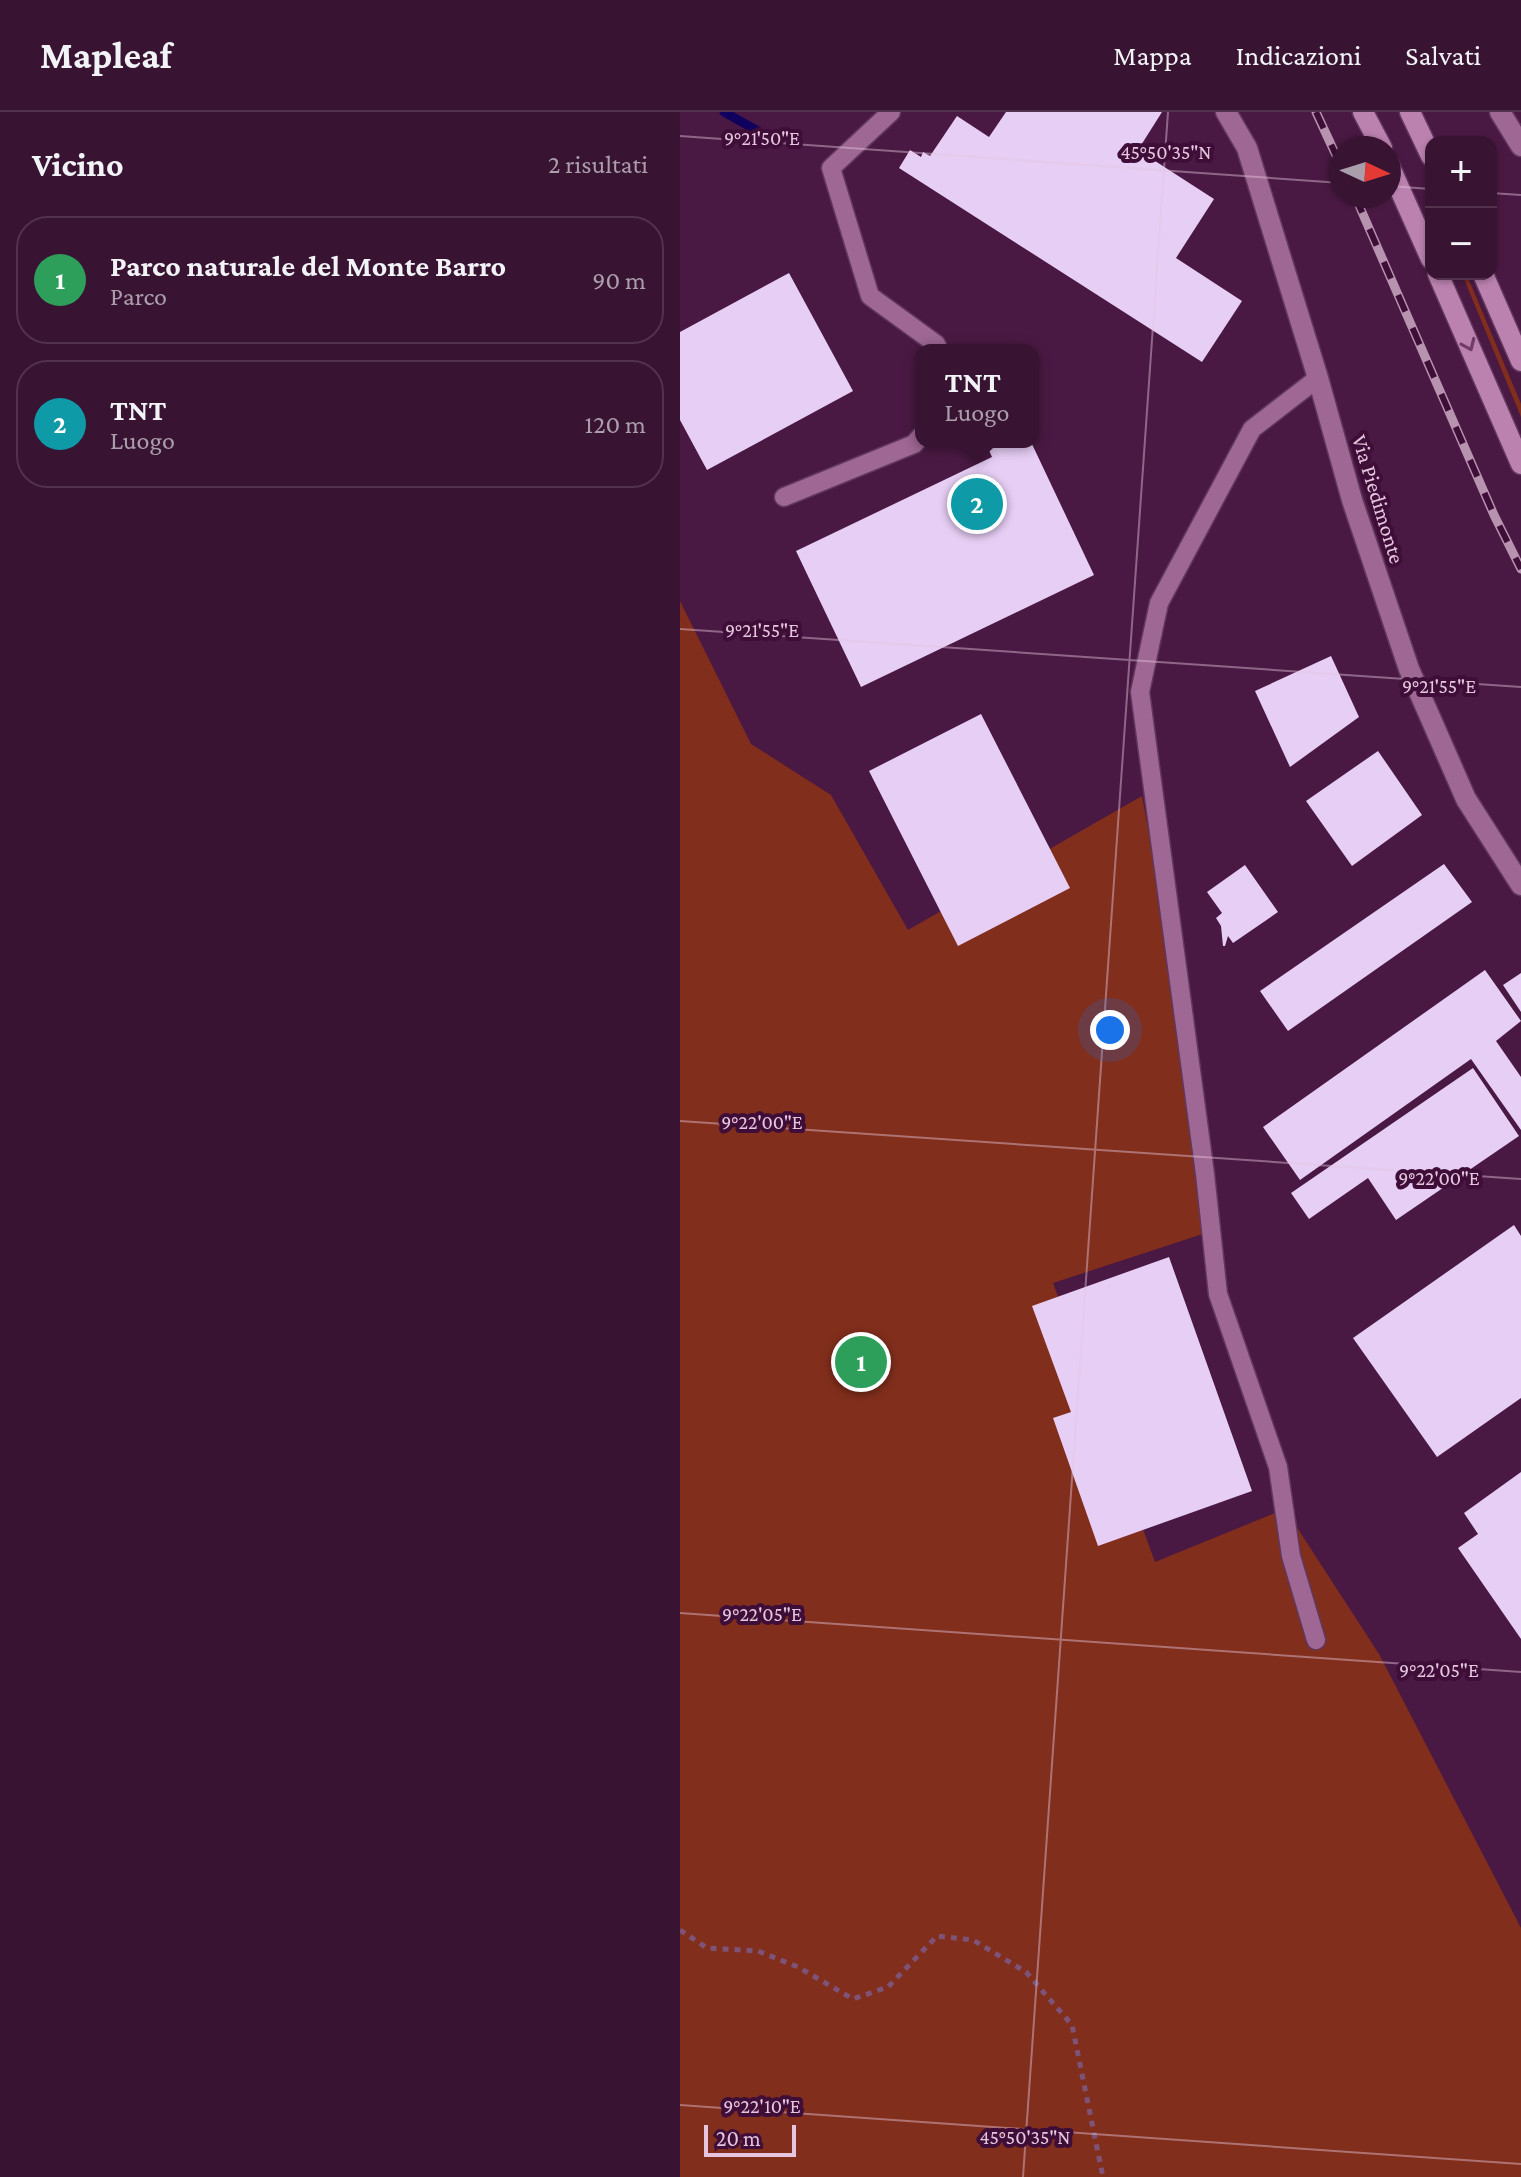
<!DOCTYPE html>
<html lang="it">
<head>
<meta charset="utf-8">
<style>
  :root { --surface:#381332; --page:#3f1c3a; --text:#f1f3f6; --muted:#ab9eac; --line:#52324d; --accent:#3ad77f }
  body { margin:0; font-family:"Crimson Pro",serif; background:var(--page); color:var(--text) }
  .controls { position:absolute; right:24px; top:24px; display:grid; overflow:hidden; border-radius:16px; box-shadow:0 2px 6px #0004 }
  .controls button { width:72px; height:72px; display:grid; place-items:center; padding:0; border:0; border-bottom:2px solid var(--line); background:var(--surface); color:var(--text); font:40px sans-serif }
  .compass { position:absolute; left:649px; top:24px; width:72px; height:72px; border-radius:50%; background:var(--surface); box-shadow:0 2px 6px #0004; rotate:94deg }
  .scale { position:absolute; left:24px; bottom:20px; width:92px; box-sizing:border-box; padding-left:8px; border:4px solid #e5c6de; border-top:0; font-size:22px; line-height:28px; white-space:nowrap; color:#e5c6de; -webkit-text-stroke:6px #3e0e38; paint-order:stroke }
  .you { position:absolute; left:430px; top:918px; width:28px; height:28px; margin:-20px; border:6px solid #fff; border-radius:50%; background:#1a73e8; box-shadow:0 0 0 12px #1a73e833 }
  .badge { display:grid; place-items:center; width:52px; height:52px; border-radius:50%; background:var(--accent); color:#fff; font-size:26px; font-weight:700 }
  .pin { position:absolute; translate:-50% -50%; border:4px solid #fff; box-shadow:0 2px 8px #0006 }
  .popup { position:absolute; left:235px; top:232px; width:124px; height:104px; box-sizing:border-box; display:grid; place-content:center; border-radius:16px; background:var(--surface); filter:drop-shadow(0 2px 6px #0005); font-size:26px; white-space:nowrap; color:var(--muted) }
  .popup b { font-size:30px; color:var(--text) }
  .popup::after { content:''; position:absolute; left:50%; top:100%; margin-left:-16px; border:16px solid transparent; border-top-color:var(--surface) }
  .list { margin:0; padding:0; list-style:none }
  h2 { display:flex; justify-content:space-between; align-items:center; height:104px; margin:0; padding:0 32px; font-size:34px }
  h2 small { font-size:26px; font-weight:400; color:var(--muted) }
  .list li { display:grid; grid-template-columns:52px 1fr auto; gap:24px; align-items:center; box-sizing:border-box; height:128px; margin:0 16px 16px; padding:0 16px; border:2px solid var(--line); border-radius:32px }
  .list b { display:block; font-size:30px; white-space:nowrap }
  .list p { margin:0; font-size:26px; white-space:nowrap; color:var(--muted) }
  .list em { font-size:26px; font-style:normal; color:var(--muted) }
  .map { position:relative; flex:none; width:841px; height:2065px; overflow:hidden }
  header { display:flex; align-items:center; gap:48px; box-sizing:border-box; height:112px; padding:0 40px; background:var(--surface); border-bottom:2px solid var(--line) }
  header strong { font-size:38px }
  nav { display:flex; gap:44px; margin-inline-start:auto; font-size:28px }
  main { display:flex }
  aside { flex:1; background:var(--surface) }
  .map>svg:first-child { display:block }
</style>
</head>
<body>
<header>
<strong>Mapleaf</strong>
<nav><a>Mappa</a><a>Indicazioni</a><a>Salvati</a></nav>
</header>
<main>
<aside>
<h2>Vicino<small>2 risultati</small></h2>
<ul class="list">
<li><span class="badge" style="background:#2e9e5b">1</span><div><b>Parco naturale del Monte Barro</b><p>Parco</p></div><em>90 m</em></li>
<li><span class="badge" style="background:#0f9aa8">2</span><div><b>TNT</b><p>Luogo</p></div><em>120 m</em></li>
</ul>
</aside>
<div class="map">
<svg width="841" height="2065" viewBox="0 0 841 2065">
  <rect width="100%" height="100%" fill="#4a1943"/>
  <path fill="#822e1c" d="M782,162H786L791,173L841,292V305Z
    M0,489L71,632L151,683L228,818L462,684L541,1116L373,1171L475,1450L605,1397L699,1542L841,1816V2065H0Z"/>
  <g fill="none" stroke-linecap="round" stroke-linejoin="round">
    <path stroke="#11015f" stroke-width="9" d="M44,0L78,19"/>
  </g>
  <path fill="#e7cef5" d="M326,0H482L458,38L534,87L496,146L562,189L522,250L219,56L230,38L241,45L243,40L250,44L277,4L309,25Z
    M109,161L173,279L27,358L0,308V220Z
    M305,330H351L414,463L181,575L116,439L312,345Z
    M651,544L679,605L610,655L575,579Z
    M301,602L390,776L278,834L189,659Z
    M698,639L742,703L672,754L626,689Z
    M764,752L792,790L608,919L580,879Z
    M565,753L598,800L553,831L548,824L545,834H543L541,814L536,806L542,801L527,780Z
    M805,858L841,909L816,929L841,965V1018L791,947L620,1068L583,1015Z
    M841,861V900L823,873Z
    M793,956L839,1024L716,1108L688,1066L629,1107L611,1081Z
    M834,1113L841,1124V1286L757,1345L673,1226Z
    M489,1145L572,1379L418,1434L373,1306L391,1300L352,1194Z
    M841,1360V1527L778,1436L798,1422L784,1401Z"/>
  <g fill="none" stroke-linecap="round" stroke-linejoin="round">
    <g stroke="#61375c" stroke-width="21">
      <path id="lane" d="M211,0L151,56L190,184L256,232L259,238
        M104,385L234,332L241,324
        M636,1528L611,1444L598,1355L538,1182L525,1062L460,580L479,491L572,317L638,266"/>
    </g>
    <g stroke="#61375c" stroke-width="23">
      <path id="street" d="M546,0L567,36L638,266L672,388L729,557L786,687L841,773
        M820,0L841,34"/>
    </g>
    <g stroke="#61375c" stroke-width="23">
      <path id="primary" d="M683,0L702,36
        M730,0L751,44
        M709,53L751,147
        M758,162L841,352
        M803,162L841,249"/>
    </g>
    <path stroke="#7e5377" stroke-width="5" stroke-dasharray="6 6" stroke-linecap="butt" d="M0,1818L27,1836L78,1839L118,1855L173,1887L208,1875L257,1824L293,1828L346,1860L392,1913L423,2065"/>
    <use href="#lane" stroke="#9e6794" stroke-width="18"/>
    <use href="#street" stroke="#9e6794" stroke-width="20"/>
    <use href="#primary" stroke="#bb82b0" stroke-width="20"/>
    <g stroke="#b793b0" stroke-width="9">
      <path id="rail" d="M636,0L661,54
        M675,84L814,403L841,457"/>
    </g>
    <use href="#rail" stroke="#3e0e38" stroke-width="6" stroke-dasharray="18" stroke-linecap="butt"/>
  </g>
  <defs><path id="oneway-chevron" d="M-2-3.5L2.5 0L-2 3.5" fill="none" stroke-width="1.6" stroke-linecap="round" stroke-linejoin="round" transform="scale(2)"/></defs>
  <use stroke="#703c68" href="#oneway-chevron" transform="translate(789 233) rotate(66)"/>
  <path fill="none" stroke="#e5c6de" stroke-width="2" stroke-opacity="0.45" d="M0,24L661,71M709,74L751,77M811,81L841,83M0,517L841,575M0,1009L841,1067M0,1501L841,1560M0,1993L841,2052M343,2065L488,0"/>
  <g text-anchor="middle" stroke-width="8" stroke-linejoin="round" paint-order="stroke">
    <g font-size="22" fill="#e5c6de" stroke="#3e0e38">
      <text transform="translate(699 387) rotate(73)" y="8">Via Piedimonte</text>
    </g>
  </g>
  <g font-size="20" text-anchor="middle" fill="#e5c6de" stroke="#3e0e38" stroke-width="8" stroke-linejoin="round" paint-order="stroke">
    <text x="82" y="33">9°21'50"E</text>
    <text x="486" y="47">45°50'35"N</text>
    <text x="82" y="525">9°21'55"E</text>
    <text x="759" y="581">9°21'55"E</text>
    <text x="82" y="1017">9°22'00"E</text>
    <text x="759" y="1073">9°22'00"E</text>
    <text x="82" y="1509">9°22'05"E</text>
    <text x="759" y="1565">9°22'05"E</text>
    <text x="82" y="2001">9°22'10"E</text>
    <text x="345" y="2032">45°50'35"N</text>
  </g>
</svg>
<div class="controls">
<button>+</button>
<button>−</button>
</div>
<svg class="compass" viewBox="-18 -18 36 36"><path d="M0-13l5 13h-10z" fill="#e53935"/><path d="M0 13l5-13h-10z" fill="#ab9eac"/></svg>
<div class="scale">20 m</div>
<div class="you"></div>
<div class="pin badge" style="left:181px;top:1250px;background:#2e9e5b">1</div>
<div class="pin badge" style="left:297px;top:392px;background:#0f9aa8">2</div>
<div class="popup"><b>TNT</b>Luogo</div>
</div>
</main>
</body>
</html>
